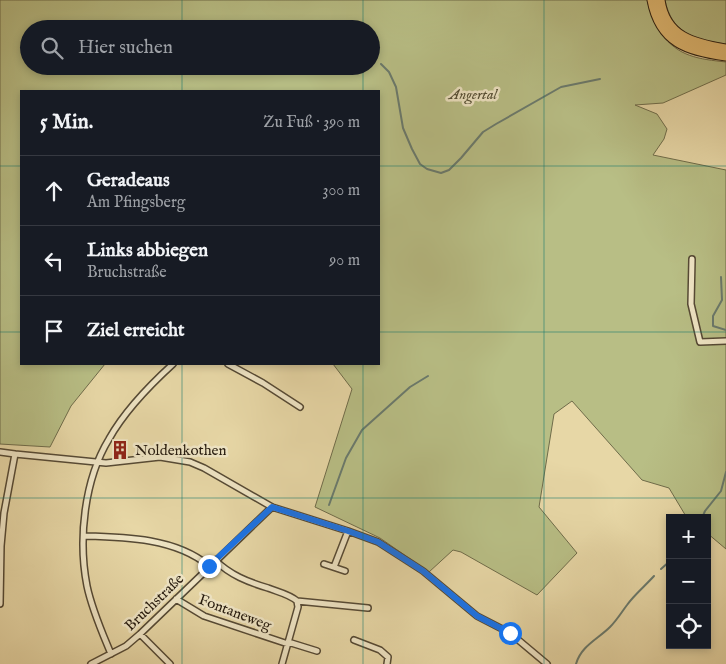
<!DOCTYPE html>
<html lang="de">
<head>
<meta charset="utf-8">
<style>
  :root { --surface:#171b24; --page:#20242c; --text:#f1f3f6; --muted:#9ea1a6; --line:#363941 }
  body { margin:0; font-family:"IM FELL English",serif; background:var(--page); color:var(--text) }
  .controls { position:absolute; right:15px; bottom:15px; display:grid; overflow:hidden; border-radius:0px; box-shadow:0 2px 8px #0003 }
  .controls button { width:45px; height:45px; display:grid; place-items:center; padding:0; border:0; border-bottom:1px solid var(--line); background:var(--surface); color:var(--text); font:25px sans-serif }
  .stop { position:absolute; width:15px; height:15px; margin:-11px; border:4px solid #1a73e8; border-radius:50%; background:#fff }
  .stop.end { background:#1a73e8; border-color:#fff; box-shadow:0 1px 5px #0008 }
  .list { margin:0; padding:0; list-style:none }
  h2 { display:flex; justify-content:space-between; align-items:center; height:65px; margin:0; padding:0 20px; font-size:21px }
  h2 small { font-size:16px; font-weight:400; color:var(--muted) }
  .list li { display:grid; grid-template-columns:32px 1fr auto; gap:15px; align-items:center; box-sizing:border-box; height:70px; padding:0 20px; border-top:1px solid var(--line) }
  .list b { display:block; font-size:19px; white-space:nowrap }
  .list p { margin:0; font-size:16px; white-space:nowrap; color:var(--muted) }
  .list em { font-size:16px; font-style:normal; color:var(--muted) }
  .icon { flex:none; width:28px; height:28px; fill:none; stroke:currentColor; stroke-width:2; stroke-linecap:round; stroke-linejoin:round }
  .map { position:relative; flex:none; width:726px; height:664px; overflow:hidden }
  .search { position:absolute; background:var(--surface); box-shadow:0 2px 8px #0003; left:20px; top:20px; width:360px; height:55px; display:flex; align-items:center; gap:12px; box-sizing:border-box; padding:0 18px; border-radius:28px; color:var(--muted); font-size:19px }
  .panel { position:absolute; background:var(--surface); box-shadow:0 2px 8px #0003; left:20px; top:90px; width:360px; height:275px; border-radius:0px }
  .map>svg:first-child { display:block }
</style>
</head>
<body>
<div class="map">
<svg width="726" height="664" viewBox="0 0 726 664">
  <rect width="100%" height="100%" fill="#e7d7a6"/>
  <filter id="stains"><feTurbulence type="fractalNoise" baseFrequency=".004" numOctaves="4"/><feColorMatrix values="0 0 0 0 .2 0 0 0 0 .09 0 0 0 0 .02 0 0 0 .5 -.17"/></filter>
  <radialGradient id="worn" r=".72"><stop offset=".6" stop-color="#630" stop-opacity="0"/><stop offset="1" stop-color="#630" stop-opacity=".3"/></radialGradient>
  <path fill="#b8be85" stroke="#6f6c4a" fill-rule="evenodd" d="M0,0H648V4C652,13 655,25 661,33C678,57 699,59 726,62V75L663,103L635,105L657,114L667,129L664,139L653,155L726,170V549L707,533V518H687L669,488L642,480L572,401L554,414L539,507L577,553L537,595L461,552L453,550L429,572L380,538L315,507L352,389L333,364H379V91H21V364H105L71,406L50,447L0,444ZM29,29H371V66H29Z
    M665,0H726V44C695,40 672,34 665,0Z"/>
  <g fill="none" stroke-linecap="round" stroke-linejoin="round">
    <path stroke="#6a7a6d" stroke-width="2" d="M381,64L389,72L396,87L403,128L412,149L420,164L427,169L441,173L449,170L461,158L483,132L496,124L561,87L600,79
      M721,277L722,300L713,316V326L726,330
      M329,505L346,458L362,430L410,387L428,376
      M702,518L705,511L721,491L726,472
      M661,569L670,561
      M576,664C581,646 598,639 610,627C617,620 621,613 627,605C634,595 645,586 654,576"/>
    <g stroke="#564a35" stroke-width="8">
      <path id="street" d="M692,259L691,304L700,342L726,341
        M228,364L263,383L300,407
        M0,452L15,454
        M84,536C125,537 176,538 209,566
        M215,560C230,575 248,582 268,588C278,592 289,594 297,601L298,607L282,664
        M324,564L345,571
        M334,567L348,531
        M176,599L204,616L288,644
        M297,601L368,608
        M0,604L1,546L4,513L15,454L106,463L160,457L190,462L204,468L272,507L348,531L378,542L423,571L477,616L510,633L547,664
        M140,634L170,664
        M354,640L380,650L388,657L387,664
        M288,642L317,651
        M111,654C102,632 92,610 87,586C78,540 84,480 109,439C124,412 150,385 173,364
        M91,664L126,646L140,634L272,507"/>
    </g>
    <g stroke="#261b0f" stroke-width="11">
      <path id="highway" d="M652,0C660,43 688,51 726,56
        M660,0C665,37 694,44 726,49"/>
    </g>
    <use href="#street" stroke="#efe5c5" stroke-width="5"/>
    <use href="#highway" stroke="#e4bc73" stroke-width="9"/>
  </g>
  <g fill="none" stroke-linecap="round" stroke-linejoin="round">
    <path stroke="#1a73e8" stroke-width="6" d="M209,566L272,507L348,531L378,542L423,571L477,616L510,633"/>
  </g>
  <path fill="none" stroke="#0f766e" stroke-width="1" stroke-opacity="0.55" d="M182,0V29M363,0V29M544,0V664M182,66V91M363,66V91M0,166H21M379,166H726M0,332H21M379,332H726M182,364V664M363,364V664M0,498H726"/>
  <defs>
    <g id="building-bare" transform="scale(1.5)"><path d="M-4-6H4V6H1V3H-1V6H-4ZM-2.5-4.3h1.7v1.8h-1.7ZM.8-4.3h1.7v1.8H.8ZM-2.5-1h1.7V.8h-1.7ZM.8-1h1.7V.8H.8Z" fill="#8f2418" stroke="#efe5c5" stroke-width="2.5" paint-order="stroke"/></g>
  </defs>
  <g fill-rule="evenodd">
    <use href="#building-bare" x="120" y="450"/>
  </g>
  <g text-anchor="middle" stroke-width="5" stroke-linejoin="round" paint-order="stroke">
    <g font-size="15" font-style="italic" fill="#524c32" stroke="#efe5c5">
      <text x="473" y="99">Angertal</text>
    </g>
    <g font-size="15" fill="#261b0f" stroke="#efe5c5" text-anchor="start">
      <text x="135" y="455">Noldenkothen</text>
    </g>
    <g font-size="15" fill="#261b0f" stroke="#efe5c5">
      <text transform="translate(154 602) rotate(-44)" y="5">Bruchstraße</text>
      <text transform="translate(235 612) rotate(21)" y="5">Fontaneweg</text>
    </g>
  </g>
  <rect width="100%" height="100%" filter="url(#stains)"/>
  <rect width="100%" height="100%" fill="url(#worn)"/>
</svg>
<div class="controls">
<button>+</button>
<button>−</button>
<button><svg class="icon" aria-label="locate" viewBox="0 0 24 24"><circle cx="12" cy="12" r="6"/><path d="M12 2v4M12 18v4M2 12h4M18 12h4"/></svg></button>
</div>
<div class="stop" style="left:510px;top:633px"></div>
<div class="stop end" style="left:209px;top:566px"></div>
<div class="search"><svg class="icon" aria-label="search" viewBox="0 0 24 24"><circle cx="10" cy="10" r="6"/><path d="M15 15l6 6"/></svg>Hier suchen</div>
<section class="panel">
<h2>5 Min.<small>Zu Fuß · 390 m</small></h2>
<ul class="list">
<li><svg class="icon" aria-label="ahead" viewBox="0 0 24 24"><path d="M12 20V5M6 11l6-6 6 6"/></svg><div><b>Geradeaus</b><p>Am Pfingsberg</p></div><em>300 m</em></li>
<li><svg class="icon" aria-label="left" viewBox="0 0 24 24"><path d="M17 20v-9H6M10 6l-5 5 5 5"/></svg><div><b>Links abbiegen</b><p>Bruchstraße</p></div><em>90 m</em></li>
<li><svg class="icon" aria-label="arrive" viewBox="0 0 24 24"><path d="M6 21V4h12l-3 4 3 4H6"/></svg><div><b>Ziel erreicht</b></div></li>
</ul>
</section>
</div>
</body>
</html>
